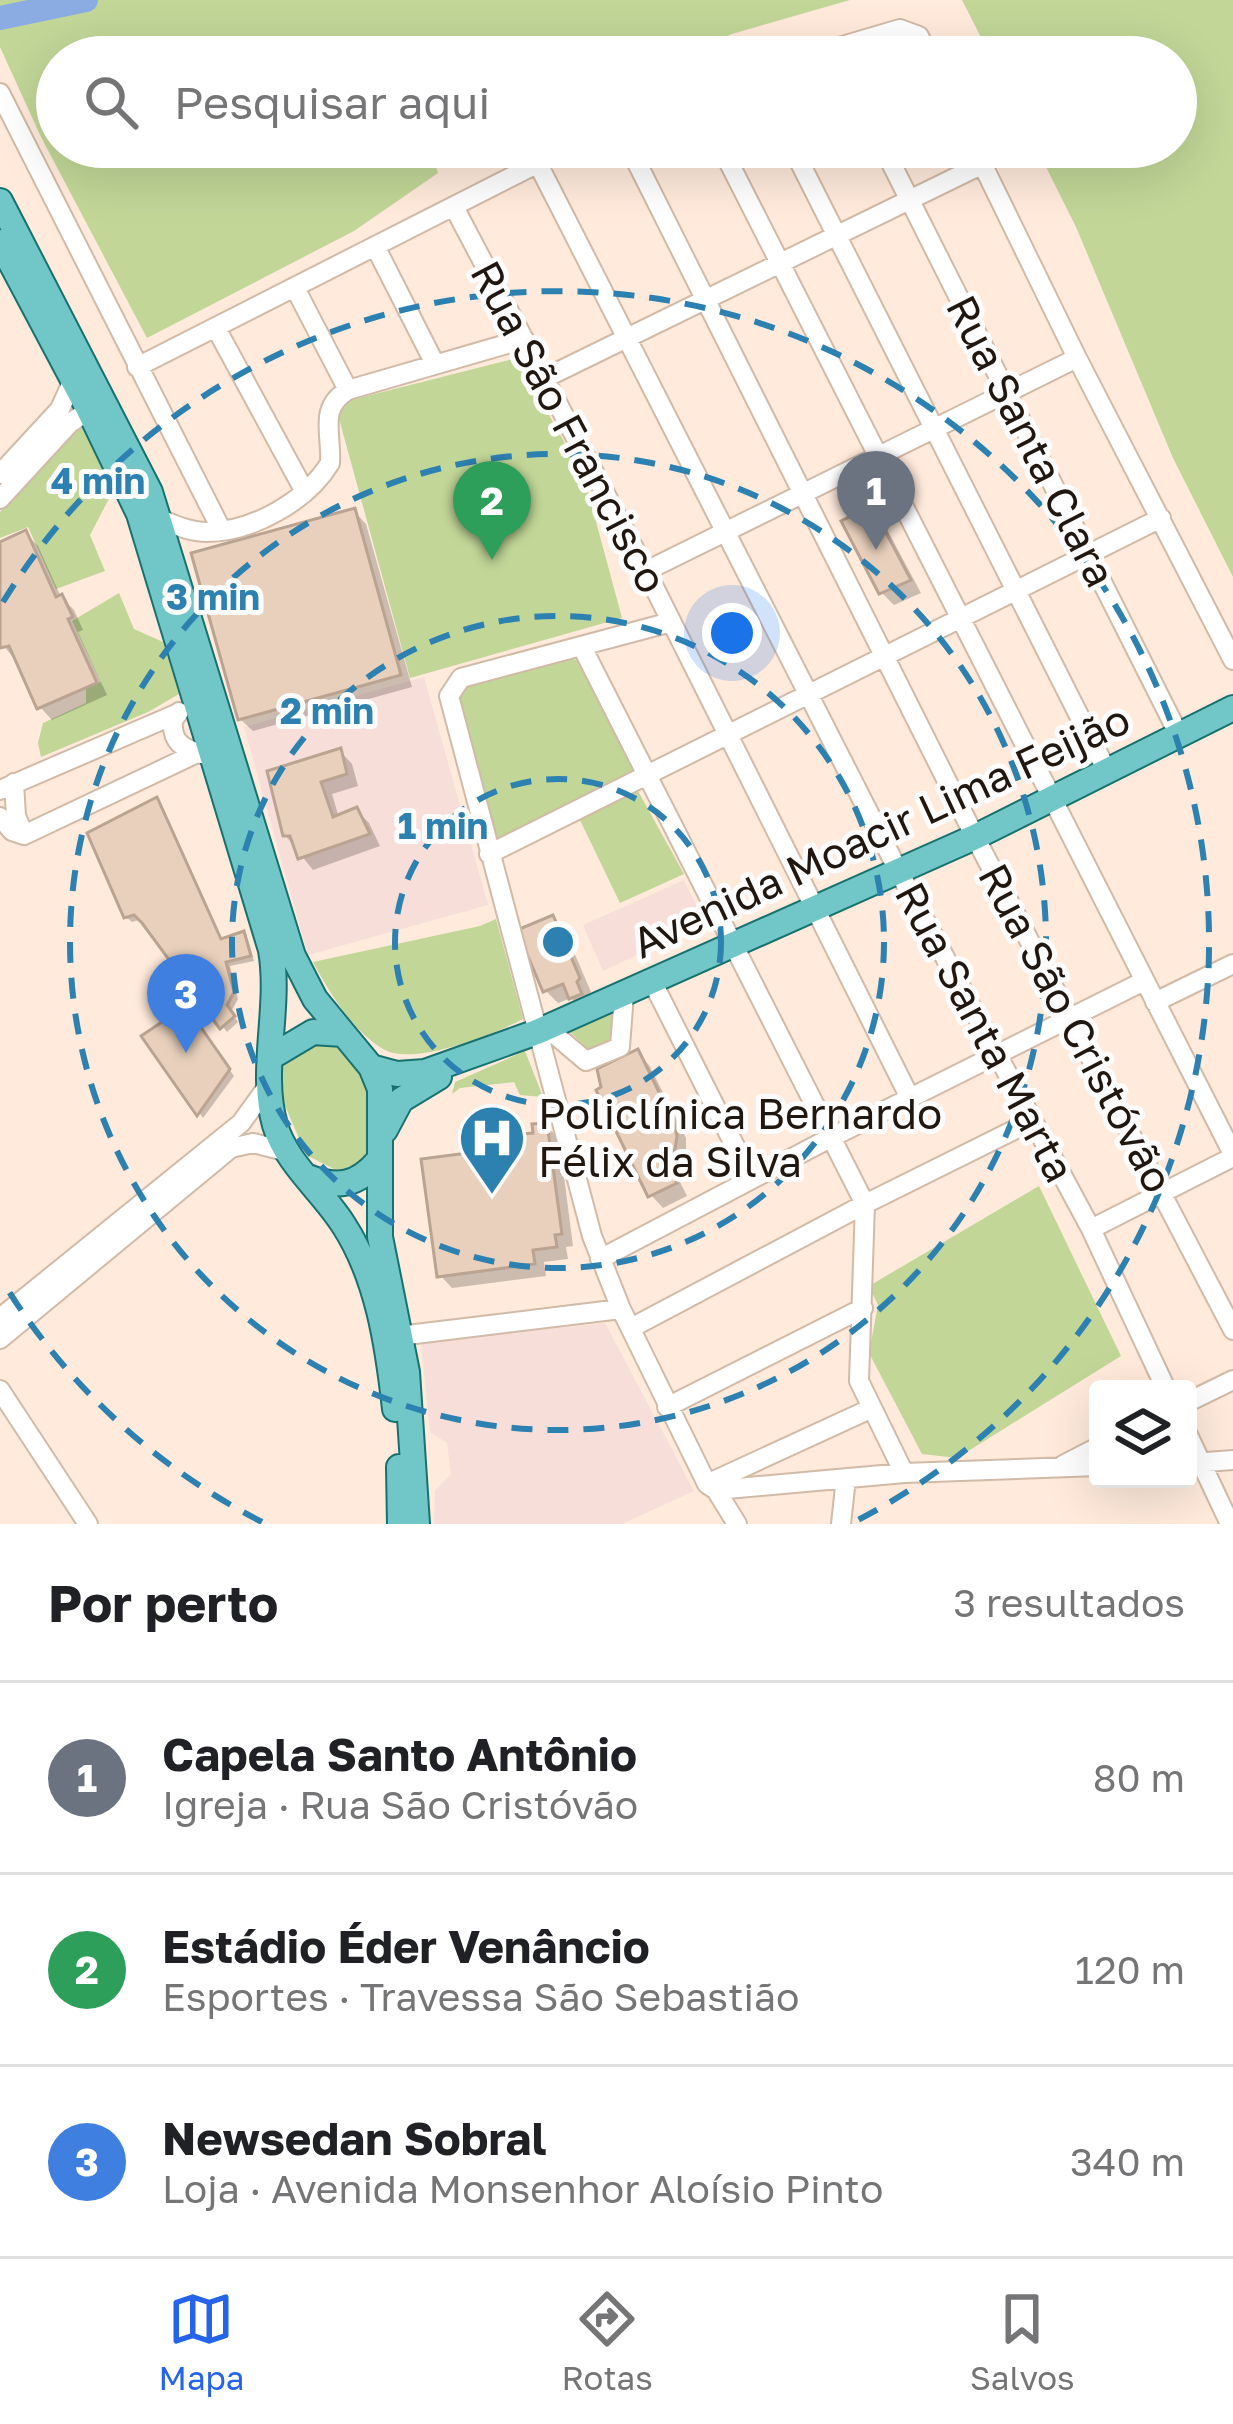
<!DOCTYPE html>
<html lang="pt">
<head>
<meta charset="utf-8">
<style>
  :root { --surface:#fff; --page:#f6f6f6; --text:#202124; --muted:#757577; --line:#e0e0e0; --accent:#2563eb }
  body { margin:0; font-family:"Golos Text",sans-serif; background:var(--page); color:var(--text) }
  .controls { position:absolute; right:36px; bottom:36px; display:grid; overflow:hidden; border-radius:12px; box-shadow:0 12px 48px #0002 }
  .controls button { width:108px; height:108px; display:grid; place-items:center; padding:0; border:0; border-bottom:3px solid var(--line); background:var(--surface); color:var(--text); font:60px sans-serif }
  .you { position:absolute; left:732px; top:633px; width:42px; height:42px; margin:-30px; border:9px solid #fff; border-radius:50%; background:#1a73e8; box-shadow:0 0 0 18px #1a73e833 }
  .badge { display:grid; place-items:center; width:78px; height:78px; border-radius:50%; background:var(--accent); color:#fff; font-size:39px; font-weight:700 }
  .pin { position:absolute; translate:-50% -99px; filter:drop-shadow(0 3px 6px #0008) }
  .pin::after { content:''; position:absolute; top:63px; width:42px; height:36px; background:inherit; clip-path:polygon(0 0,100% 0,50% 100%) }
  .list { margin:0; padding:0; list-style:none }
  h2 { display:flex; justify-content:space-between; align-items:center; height:156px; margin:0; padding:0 48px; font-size:51px }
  h2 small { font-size:39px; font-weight:400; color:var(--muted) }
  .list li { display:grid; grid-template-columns:78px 1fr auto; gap:36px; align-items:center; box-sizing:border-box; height:192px; padding:0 48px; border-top:3px solid var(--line) }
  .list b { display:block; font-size:45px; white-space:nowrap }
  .list p { margin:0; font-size:39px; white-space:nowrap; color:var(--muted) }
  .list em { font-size:39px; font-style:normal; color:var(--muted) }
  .icon { flex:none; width:66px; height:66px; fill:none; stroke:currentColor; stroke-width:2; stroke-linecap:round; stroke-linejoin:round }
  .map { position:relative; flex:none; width:1233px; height:1524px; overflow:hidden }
  .search { position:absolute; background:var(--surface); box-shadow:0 12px 48px #0002; left:36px; right:36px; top:36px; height:132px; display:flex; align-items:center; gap:30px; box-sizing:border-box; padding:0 42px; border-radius:66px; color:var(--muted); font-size:45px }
  .sheet { height:732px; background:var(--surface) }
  nav { display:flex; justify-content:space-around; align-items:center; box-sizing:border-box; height:168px; border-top:3px solid var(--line); background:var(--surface); font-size:33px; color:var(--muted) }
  nav a { display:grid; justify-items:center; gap:6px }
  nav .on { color:var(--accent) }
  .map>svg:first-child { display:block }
</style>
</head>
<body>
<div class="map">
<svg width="1233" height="1524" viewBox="0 0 1233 1524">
  <rect width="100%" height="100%" fill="#ffeadb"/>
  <path fill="#f8ded8" d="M424,677L488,905L308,955L244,727Z
    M684,880L705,923L603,971L583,925Z
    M605,1323L694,1491L622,1524H434L435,1491L451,1474L447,1443L430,1432L421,1342Z"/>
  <path fill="#c1d697" d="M0,0H850L732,34L680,57H57V147H430L438,173L354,231L147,338L41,137L0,47Z
    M962,0H1233V577L1173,458L1076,227L1036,147H1176V57H991Z
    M517,358L584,477L622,618L410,678L335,404Z
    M86,427L114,489L90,535L105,571L56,589L28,527L0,538V512L74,429Z
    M119,593L134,629L163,642L179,694L148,712L41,757L38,743L43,723L86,703V687L101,682L72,621Z
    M570,657L578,661L634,770L629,777L497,844L454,700L462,684Z
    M638,791L684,874L620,903L580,820Z
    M496,919L523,1019C495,1034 414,1066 385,1050C354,1033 329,992 313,962L480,926Z
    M619,1009L617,1038L590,1051L569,1031Z
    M332,1040L367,1072L377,1135L365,1166L340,1172L306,1155L278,1089L284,1061L301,1044Z
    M525,1051L543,1097L520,1095L514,1082L460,1088L452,1094L455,1082Z
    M1039,1186L1121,1356L957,1458L922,1454L869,1353L878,1305L869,1286Z"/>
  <path fill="#0003" d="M871,510L883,522L921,593L894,605L882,593Z
    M354,511L366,524L412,687L253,731L240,719Z
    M26,534L38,546L61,597L74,610L83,630L78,632L107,695L52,720L40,707L16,661L0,641V545Z
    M340,751L352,764L358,786L332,794L339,818L357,811L369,823L380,846L313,870L285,835Z
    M157,800L222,942L243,935L248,940L254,961L230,966L238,999L231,1012L238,1022L227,1032L142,919L132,922L126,917Z
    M553,918L565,931L591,992L587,995L592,1007L584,1010L571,998L558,1003L546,991Z
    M191,1015L234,1076L203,1118L145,1037Z
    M637,1053L649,1065L686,1138V1162L675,1172L687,1196L663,1208L651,1195Z
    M546,1126L559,1138L573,1246L566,1247L568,1259L544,1262L546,1276L452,1288L440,1275L525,1148Z"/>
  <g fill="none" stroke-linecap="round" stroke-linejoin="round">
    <path stroke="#8aace2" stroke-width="24" d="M0,18L86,0"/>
  </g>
  <path fill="#e8d0bc" stroke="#baa391" stroke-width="3" d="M872,506L911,580L879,594L841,521Z
    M355,508L401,675L238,720L191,553Z
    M26,530L56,597L62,594L73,617L68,619L97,683L37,709L9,646L0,648V542Z
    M341,748L347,774L321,782L333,817L357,807L370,834L298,859L290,836H283L267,771Z
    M157,797L221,939L244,931L251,956L226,962L234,992L227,1005L235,1016L220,1029L142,923L134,915L124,918L87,833Z
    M553,915L580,978L577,982L582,994L569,999L563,984L543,992L517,930Z
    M186,1006L230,1069L197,1116L141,1036Z
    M638,1049L674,1123L677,1136L675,1149L665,1159L677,1183L648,1197L596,1090L601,1087L597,1069Z
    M547,1123L562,1234L555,1235L557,1247L533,1250L535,1264L437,1277L421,1159L522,1146L520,1134L533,1133L532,1124Z"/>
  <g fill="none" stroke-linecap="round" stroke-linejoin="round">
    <g stroke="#d1baa7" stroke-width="22">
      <path id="minor" d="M805,57L900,29L919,36L929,57
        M0,93L222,531
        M629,147L975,837L1233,1330
        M721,147L1233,1154
        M792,147L1107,771
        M883,147L1179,735
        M974,147L1077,358L1233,660
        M538,164L899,872L1091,1229L1166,1389
        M454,207L646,571L910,1098
        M376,248L435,364
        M295,288L348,390
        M216,328L305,492
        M137,367L570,147
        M545,378L983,164
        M0,474L60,409L73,380
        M0,499L70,423L89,410
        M160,519C175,525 190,532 207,532C252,532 307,501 330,463C332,433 318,408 348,390L524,339
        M646,571L1077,358
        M671,622L461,678L449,696L592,1236L621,1309L707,1484L716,1490L737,1524
        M582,647L865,1204L859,1381L904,1473
        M179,712L173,720C171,742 183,749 202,754
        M14,783L16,816L24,835
        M0,790L176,714
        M0,817L12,831L24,835L197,753
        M489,854L1161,518
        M652,981L751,1178
        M1155,1002L1233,964
        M547,1028L586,1061L620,1047L624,994
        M1091,1229L1233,1157
        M600,1259L832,1137L1144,981
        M0,1318L241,1123L270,1083
        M631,1328L865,1204L1032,1121
        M399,1336L621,1309
        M0,1339L231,1148L253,1143L288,1152
        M0,1390L88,1524
        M1188,1402L1233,1380
        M667,1407L863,1308
        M1188,1435L1230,1524
        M1193,1463L1233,1460
        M1063,1465L1098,1447
        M707,1484L870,1409
        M716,1490L904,1473L1098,1466
        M841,1524L846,1478"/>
    </g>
    <g stroke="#17716f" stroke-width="28">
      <path id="major" d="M0,201L150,492L293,956L315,999L371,1067L380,1089V1237L407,1372L417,1524
        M0,242L89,410L139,514L271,950C281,1008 259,1071 275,1125C286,1163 322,1191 343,1224C378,1277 388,1346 395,1409
        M271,1057L313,1032L343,1034
        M371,1067L397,1074L425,1072L537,1032L975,837L1233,708
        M385,1130L401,1100L439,1077
        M308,1177C337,1189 358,1185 378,1161
        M399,1467L400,1524"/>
    </g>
    <use href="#minor" stroke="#fff" stroke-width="18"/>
    <use href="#major" stroke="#71c7c7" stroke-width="24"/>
  </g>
  <g fill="none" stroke="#2d81b1" stroke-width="6" stroke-dasharray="21 15">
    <circle cx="558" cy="942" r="163"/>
    <circle cx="558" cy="942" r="326"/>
    <circle cx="558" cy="942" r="488"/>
    <path d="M262 1522A651 651 0 0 1 3 1282M3 602A651 651 0 1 1 854 1522"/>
  </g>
  <defs>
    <g id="hospital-pin" transform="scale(3.45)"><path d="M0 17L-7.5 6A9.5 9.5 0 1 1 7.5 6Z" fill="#2d81b1" stroke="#fcfcfc"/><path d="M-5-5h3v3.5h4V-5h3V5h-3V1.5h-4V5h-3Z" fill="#fff"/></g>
  </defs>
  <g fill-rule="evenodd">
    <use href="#hospital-pin" x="492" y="1138"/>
  </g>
  <g text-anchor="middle" stroke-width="10" stroke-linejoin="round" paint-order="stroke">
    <g font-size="42" fill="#201710" stroke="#fcfcfc">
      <text transform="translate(569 427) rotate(62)" y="15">Rua São Francisco</text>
      <text transform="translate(1031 441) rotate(63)" y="15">Rua Santa Clara</text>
      <text transform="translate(881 831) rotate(-25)" y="15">Avenida Moacir Lima Feijão</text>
      <text transform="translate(1076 1028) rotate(62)" y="15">Rua São Cristóvão</text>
      <text transform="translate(985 1032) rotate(62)" y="15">Rua Santa Marta</text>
    </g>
    <g font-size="42" fill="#201710" stroke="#fcfcfc" text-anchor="start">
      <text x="538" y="1129">Policlínica Bernardo<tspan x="538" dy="48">Félix da Silva</tspan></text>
    </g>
  </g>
  <circle cx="558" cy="942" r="18" fill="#2d81b1" stroke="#fcfcfc" stroke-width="6"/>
  <g font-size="36" text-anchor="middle" font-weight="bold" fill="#2d81b1" stroke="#fcfcfc" stroke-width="10" stroke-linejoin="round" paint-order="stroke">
    <text x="98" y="494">4 min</text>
    <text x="213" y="610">3 min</text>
    <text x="327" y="724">2 min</text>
    <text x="443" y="839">1 min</text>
  </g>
</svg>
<div class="controls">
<button><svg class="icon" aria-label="layers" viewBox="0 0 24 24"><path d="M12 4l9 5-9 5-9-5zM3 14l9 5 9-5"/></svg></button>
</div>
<div class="you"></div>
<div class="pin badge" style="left:876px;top:550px;background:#6b7280">1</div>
<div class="pin badge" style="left:492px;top:560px;background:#2e9e5b">2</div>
<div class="pin badge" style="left:186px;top:1053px;background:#3f7fe0">3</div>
<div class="search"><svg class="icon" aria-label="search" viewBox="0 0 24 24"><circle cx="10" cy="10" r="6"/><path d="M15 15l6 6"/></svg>Pesquisar aqui</div>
</div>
<section class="sheet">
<h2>Por perto<small>3 resultados</small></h2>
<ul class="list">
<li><span class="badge" style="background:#6b7280">1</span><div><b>Capela Santo Antônio</b><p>Igreja · Rua São Cristóvão</p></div><em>80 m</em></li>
<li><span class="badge" style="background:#2e9e5b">2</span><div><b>Estádio Éder Venâncio</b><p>Esportes · Travessa São Sebastião</p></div><em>120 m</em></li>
<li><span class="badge" style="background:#3f7fe0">3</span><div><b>Newsedan Sobral</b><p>Loja · Avenida Monsenhor Aloísio Pinto</p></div><em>340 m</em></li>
</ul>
</section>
<nav>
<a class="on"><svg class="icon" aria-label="map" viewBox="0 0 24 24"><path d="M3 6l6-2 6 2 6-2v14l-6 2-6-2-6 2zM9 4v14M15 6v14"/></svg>Mapa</a>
<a><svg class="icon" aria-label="directions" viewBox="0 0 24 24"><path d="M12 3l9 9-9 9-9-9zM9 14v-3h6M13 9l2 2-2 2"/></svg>Rotas</a>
<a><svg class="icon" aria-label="saved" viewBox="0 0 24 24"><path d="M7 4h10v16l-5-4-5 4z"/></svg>Salvos</a>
</nav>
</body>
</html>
